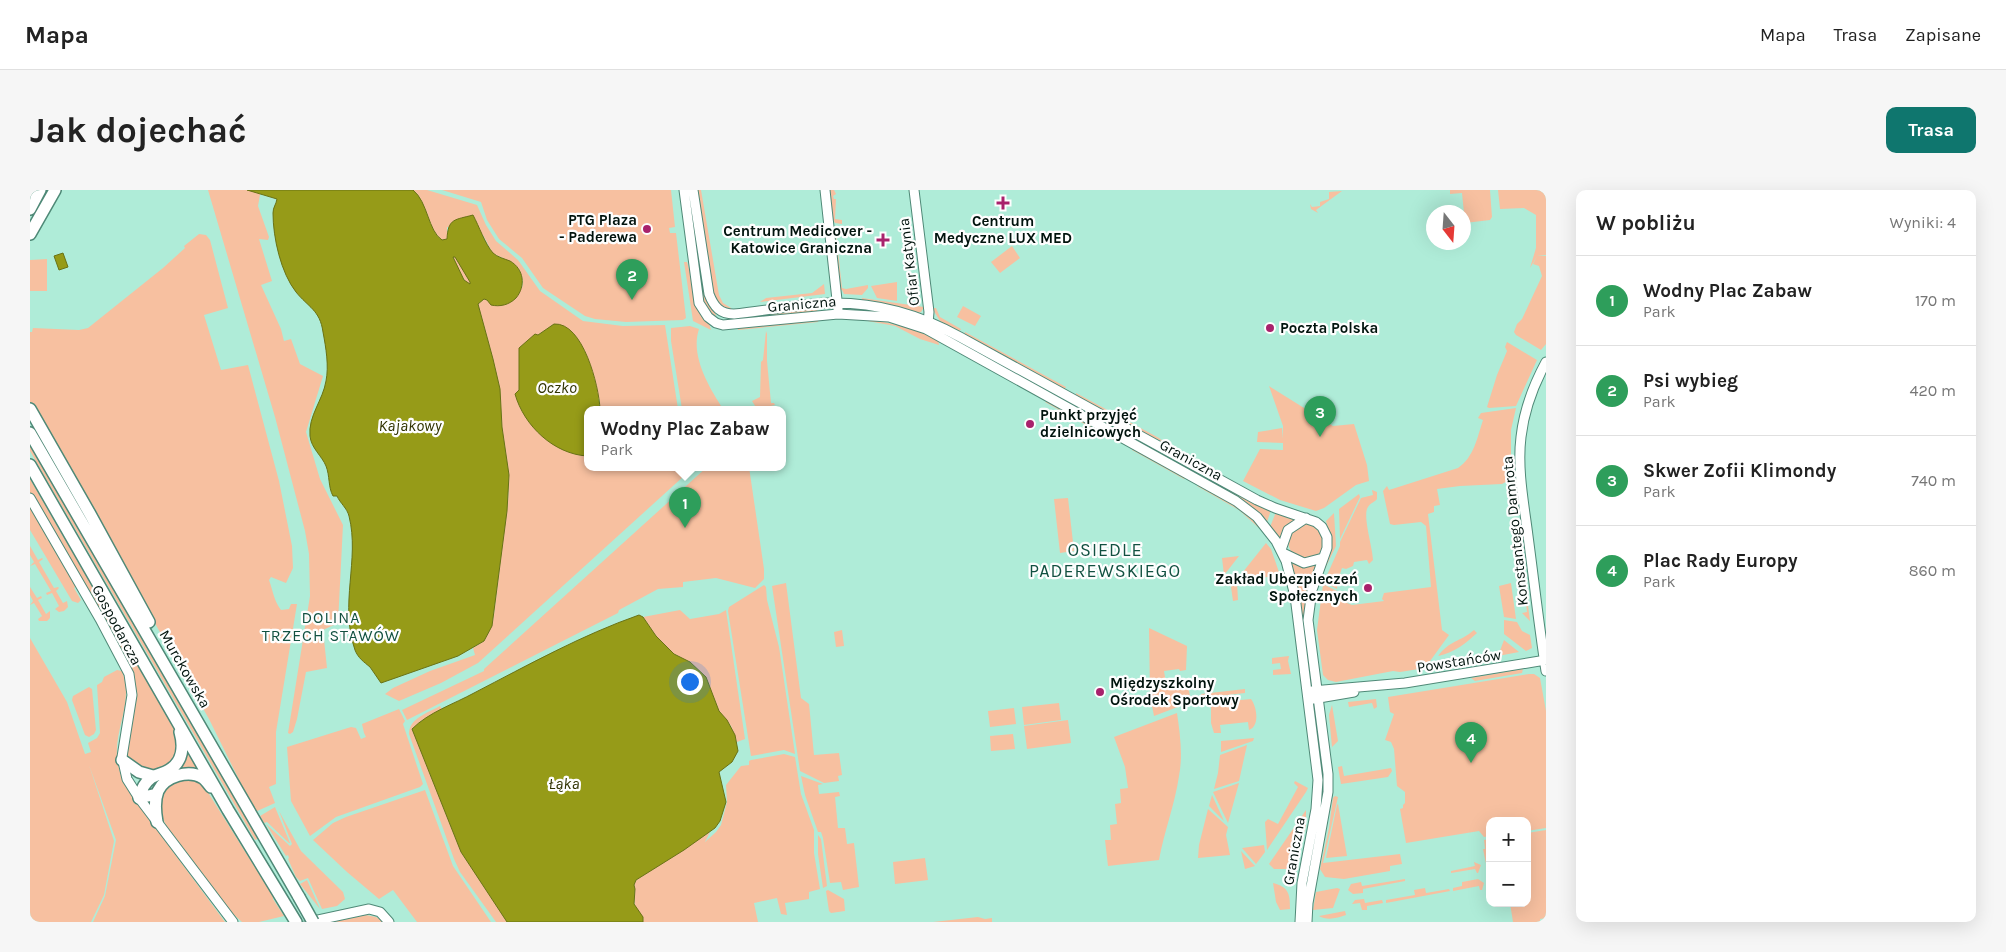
<!DOCTYPE html>
<html lang="pl">
<head>
<meta charset="utf-8">
<style>
  :root { --surface:#fff; --page:#f6f6f6; --text:#222; --muted:#767676; --line:#e0e0e0; --accent:#0f766e }
  body { margin:0; font-family:Karla,sans-serif; background:var(--page); color:var(--text) }
  .controls { position:absolute; right:15px; bottom:15px; display:grid; overflow:hidden; border-radius:10px; box-shadow:0 5px 20px #0002 }
  .controls button { width:45px; height:45px; display:grid; place-items:center; padding:0; border:0; border-bottom:1px solid var(--line); background:var(--surface); color:var(--text); font:25px sans-serif }
  .compass { position:absolute; left:1396px; top:15px; width:45px; height:45px; border-radius:50%; background:var(--surface); box-shadow:0 5px 20px #0002; rotate:163deg }
  .you { position:absolute; left:659px; top:491px; width:18px; height:18px; margin:-12px; border:4px solid #fff; border-radius:50%; background:#1a73e8; box-shadow:0 0 0 8px #1a73e833 }
  .badge { display:grid; place-items:center; width:32px; height:32px; border-radius:50%; background:var(--accent); color:#fff; font-size:16px; font-weight:700 }
  .pin { position:absolute; translate:-50% -41px; filter:drop-shadow(0 1px 2px #0008) }
  .pin::after { content:''; position:absolute; top:26px; width:18px; height:15px; background:inherit; clip-path:polygon(0 0,100% 0,50% 100%) }
  .popup { position:absolute; left:554px; top:216px; width:202px; height:65px; box-sizing:border-box; display:grid; place-content:center; border-radius:10px; background:var(--surface); filter:drop-shadow(0 1px 4px #0005); font-size:16px; white-space:nowrap; color:var(--muted) }
  .popup b { font-size:19px; color:var(--text) }
  .popup::after { content:''; position:absolute; left:50%; top:100%; margin-left:-10px; border:10px solid transparent; border-top-color:var(--surface) }
  .list { margin:0; padding:0; list-style:none }
  h2 { display:flex; justify-content:space-between; align-items:center; height:65px; margin:0; padding:0 20px; font-size:21px }
  h2 small { font-size:16px; font-weight:400; color:var(--muted) }
  .list li { display:grid; grid-template-columns:32px 1fr auto; gap:15px; align-items:center; box-sizing:border-box; height:90px; padding:0 20px; border-top:1px solid var(--line) }
  .list b { display:block; font-size:19px; white-space:nowrap }
  .list p { margin:0; font-size:16px; white-space:nowrap; color:var(--muted) }
  .list em { font-size:16px; font-style:normal; color:var(--muted) }
  .map { position:relative; flex:none; width:1516px; height:732px; overflow:hidden; border-radius:10px }
  header { display:flex; align-items:center; gap:30px; box-sizing:border-box; height:70px; padding:0 25px; background:var(--surface); border-bottom:1px solid var(--line) }
  header strong { font-size:24px }
  nav { display:flex; gap:28px; margin-inline-start:auto; font-size:18px }
  .intro { display:flex; align-items:center; justify-content:space-between; box-sizing:border-box; height:120px; padding:0 30px }
  h1 { margin:0; font-size:35px }
  .button { padding:12px 22px; border-radius:10px; background:var(--accent); color:#fff; font-size:18px; font-weight:700 }
  main { display:flex; gap:30px; padding:0 30px }
  aside { flex:1; background:var(--surface); border-radius:10px; box-shadow:0 5px 20px #0002 }
  .map>svg:first-child { display:block }
</style>
</head>
<body>
<header>
<strong>Mapa</strong>
<nav><a>Mapa</a><a>Trasa</a><a>Zapisane</a></nav>
</header>
<div class="intro"><h1>Jak dojechać</h1><a class="button">Trasa</a></div>
<main>
<div class="map">
<svg width="1516" height="732" viewBox="0 0 1516 732">
  <rect width="100%" height="100%" fill="#afecd8"/>
  <path fill="#f7c0a0" d="M178,0H232L230,5L228,16L239,47L238,50L229,49L242,91L231,95L251,139L254,151L261,149L270,174L293,186L276,242L290,289L313,335L308,433L293,440L297,478L276,482L267,529L263,542L260,544L258,543L280,406L279,364L275,341L245,227Z
    M383,0H397L447,15L456,35L466,51L488,70L510,101L553,131L593,136L635,135L648,219H570V211L524,134L489,158V200L485,204C494,235 525,264 557,266L558,277H654V286L448,473L411,493L369,511L355,504L363,498L400,481L445,465L443,458L454,451L462,436L464,424L478,311L479,285L472,237L470,199L463,169L448,114L454,109L457,110L492,98L493,92L490,81L473,68L463,64L453,45L417,37V49L412,50C398,41 398,12 383,0Z
    M412,0H641L645,37L639,38L640,43H646L656,128L653,130L596,132L565,129L555,126L513,98L492,68L469,49L457,30L451,12Z
    M658,0H659L677,111L686,125L685,128L677,121L673,111Z
    M666,0H671L689,105L693,113L701,118L702,120C691,119 687,112 683,102Z
    M798,0H804L806,4L803,6L804,9H806L805,29L812,30V34L805,33L802,28Z
    M1420,0H1460L1462,27L1460,30L1435,33L1432,3L1420,4Z
    M1468,0H1516V65L1507,66L1500,78L1506,58V25L1494,18L1470,19Z
    M1312,1L1286,20L1288,23L1281,19L1280,14L1282,17L1290,16V12L1299,9V2Z
    M169,44L176,45L180,50L198,118L174,125L191,180L218,175L249,291L262,356L263,378L256,393L241,387L239,390C243,401 244,411 251,420L259,419L261,414H267L246,542V594L239,597L245,613L225,622L179,529L0,212V142H2L3,138L49,140L58,138L133,78L155,58L154,56Z
    M806,44L812,98L816,99L838,95V98L832,105L814,104L812,100H810L804,47Z
    M982,56L990,68L970,83L961,72Z
    M1507,66H1516V154L1511,160L1486,145L1484,142L1487,134L1492,129L1512,86L1509,76L1503,74Z
    M423,67H425L441,92L440,94H437L430,83Z
    M17,69V101H0V70Z
    M654,72H657L671,124L679,133L681,140L663,131Z
    M867,92V111L847,108L841,96Z
    M794,94L795,104L730,112L736,108L782,103Z
    M832,108L894,117L891,122L887,123L832,111Z
    M933,116L951,126L945,136L927,127Z
    M788,118L787,122L707,131V127Z
    M902,118H906L910,127L931,139L929,142L910,131Z
    M787,128L788,132L708,140V138Z
    M827,129C856,131 882,137 908,150L909,155L890,149L865,136Z
    M660,136L669,139C660,166 679,197 693,219H652L641,151V138Z
    M736,141L737,144V171L741,213H744L745,215L727,219L722,211L730,207L731,172L733,170Z
    M935,142L1036,197L1034,200L934,145Z
    M931,151L1162,278L1160,281L929,155Z
    M1477,152L1507,170L1486,216L1459,218L1457,217L1467,185L1477,161L1475,157Z
    M1239,196L1303,236L1324,234L1337,275L1339,291L1326,295L1294,318L1286,321L1250,310L1213,291L1230,259L1253,260V253L1227,252L1228,242L1252,238L1253,249V236Z
    M1046,203L1129,248L1134,252L1123,248L1046,206Z
    M1017,211L1083,247V250L1015,212Z
    M1486,218L1481,240V289L1472,294L1430,296L1407,299L1410,315L1404,316V322L1398,324L1412,440L1419,445L1395,478L1370,482L1363,481L1306,492L1298,490L1293,485L1287,440L1293,394L1307,401L1308,408H1313L1317,413L1322,415L1354,411L1352,409L1354,403L1401,397L1396,336L1391,332L1364,335L1360,334L1353,301L1357,296L1359,300L1428,278C1444,267 1447,248 1453,230L1448,228L1451,223Z
    M0,254L229,648L225,650L0,261Z
    M1103,259L1157,287L1154,289L1102,260Z
    M677,277H719L734,379V389L725,398L686,388L653,392V397L628,399L589,420L588,423L377,530L372,520L454,481V479Z
    M1176,286L1241,320L1237,332L1175,290Z
    M0,289L148,545L149,552L144,572L125,582L104,576L96,566L106,506L104,488L89,457L0,303Z
    M1171,295L1210,317L1231,337L1229,338L1209,320L1167,296Z
    M1342,300L1347,302V309C1345,312 1340,313 1338,317C1332,325 1343,358 1343,370L1339,374L1337,370L1324,372L1323,376L1316,379L1312,378L1310,384L1314,386L1308,387L1307,399L1294,392L1310,356V352L1331,308L1343,305Z
    M1329,304L1330,307L1310,349L1309,319Z
    M1038,308L1044,361L1030,363L1024,309Z
    M0,314L47,396L44,398L51,410L48,413L42,411L0,340Z
    M1246,322L1267,329L1251,352L1240,337Z
    M1304,323L1306,356L1290,389L1300,345L1296,331Z
    M1258 351a18 18 0 1 1 36 0a18 18 0 1 1-36 0Z
    M1236,353L1241,359L1250,385L1207,392L1208,410L1203,411L1201,397Z
    M0,356L8,370L12,368L13,369L9,372L24,398L28,397L29,398L26,401L33,413L37,411L38,417L34,421L29,422L25,419L29,416L22,403L17,405L16,403L21,401L5,374L0,376L4,372L0,365Z
    M1489,358L1491,361L1500,431L1492,423L1497,422L1490,364H1485L1486,359Z
    M1209,366L1195,384L1194,385L1192,368Z
    M1260,370L1287,374L1282,387L1263,384Z
    M1267,390L1278,392L1280,394L1281,483H1279L1265,391Z
    M756,393L771,508L779,514L784,565L809,563L812,585L808,586L809,591L794,593L770,581L742,396Z
    M1481,393L1486,429L1474,427L1469,396Z
    M734,395L736,397L737,410L749,457L765,564L754,560L721,566L698,421L699,417Z
    M0,397L7,408L11,406L12,408L8,410L16,424L20,421V428L17,431H9L8,429L12,426L4,413L0,415L3,411L0,405Z
    M650,420L660,429L689,424L696,420L715,549L707,552L701,536L689,521L676,487L660,472L644,464L626,446L613,427Z
    M1474,430L1487,432L1492,441L1500,445L1502,458L1496,461L1474,444Z
    M1119,438L1157,456L1156,480L1150,481L1149,479L1134,481L1136,493L1151,492V490H1157L1161,512L1124,526L1120,506Z
    M812,440L814,456L806,457L804,442Z
    M1444,440L1447,443C1436,453 1424,463 1408,466C1420,450 1430,452 1444,440Z
    M0,448L37,512L55,564L61,562L58,553L67,548L70,543L67,495L72,492L74,487L87,480L92,481C104,511 85,537 87,566C88,582 94,594 102,606L195,732H63L75,706L86,650L59,575L84,651L74,705L61,732H0Z
    M1474,450L1489,462L1468,466Z
    M1259,466L1258,471L1261,484L1243,485V480L1251,479L1250,473L1242,474V468Z
    M1493,479L1492,483L1445,491L1441,488Z
    M1499,484H1504L1510,488L1516,521V638L1497,641V631H1460V646L1454,647L1449,641L1376,653L1370,619L1373,618V615L1375,613V602L1367,596L1364,559L1361,552L1355,550L1364,524L1360,522L1358,507Z
    M59,497L62,499L66,540L64,544L59,547L55,545L42,510L43,506Z
    M1215,499V503L1172,508L1171,504Z
    M1221,509C1227,517 1230,536 1219,540L1218,532L1190,535L1191,543H1184L1181,533V513Z
    M1346,509L1347,517L1344,519L1342,513L1319,517L1318,512Z
    M1029,513L1031,530L994,535L992,517Z
    M1302,515L1308,551L1302,557L1299,525Z
    M410,516L412,520L391,531L382,539L384,544L431,662L477,732H466L430,682L424,669L379,544C379,528 398,523 410,516Z
    M984,518L986,534L960,537L958,521Z
    M369,519L375,531L373,534L393,594L390,597L306,627L280,646L261,611L257,557L321,537L326,538L331,549L336,547L334,543L332,534Z
    M1147,523C1150,544 1153,565 1149,586C1145,614 1134,642 1129,670L1078,676L1075,650H1081L1080,635L1087,634L1085,614L1091,613L1090,599L1098,598L1095,577L1084,547Z
    M1284,529H1287L1294,583L1295,599L1278,682L1288,629Z
    M1038,530L1041,553L997,559L994,536Z
    M983,544L985,559L961,561L960,546Z
    M1224,548L1223,551L1191,562V551Z
    M1217,555L1209,591L1184,599L1188,583L1190,565Z
    M157,560L170,582L149,581L147,578Z
    M754,564L765,567L771,604L784,640V663L790,699L779,702V709L755,713L757,725L751,724L747,708L724,713L728,732H613L611,724C599,715 608,705 604,695L606,690L680,642L675,652L686,642L691,635L697,612L696,595L711,576L719,575V571L721,570Z
    M1312,576L1314,586L1361,578L1362,581L1358,587L1311,594L1308,577Z
    M771,586L793,594L788,595L789,604L809,602L810,606L805,607L808,638H815L817,654L824,653L829,697L813,700L811,692L800,693L793,648L791,642H788L775,605Z
    M153,590L166,591L174,596L243,706V709L254,726L229,732H212L202,723L166,677L137,638L131,624L129,616L133,602L143,593Z
    M1265,591L1278,598L1276,602L1237,660L1235,632L1238,629L1248,634L1268,597L1264,593Z
    M1209,593L1198,633L1183,602Z
    M395,600L423,676L461,732H387L363,700L349,709L317,682L283,650L303,633L316,627Z
    M1182,605L1194,631L1179,616Z
    M1305,606L1308,607L1293,673L1370,664L1372,674L1360,676V681L1314,689L1295,687L1290,679L1299,638L1303,608Z
    M1308,614L1317,666L1296,668L1307,615Z
    M245,617L260,653H259L237,632L234,633L230,626Z
    M1178,619L1198,637L1196,645L1200,665L1168,668L1169,655Z
    M1276,620V635L1269,665L1260,679H1244L1239,674Z
    M249,621L271,661L313,702L315,709L307,716L292,719L278,688L270,691L266,687L258,669L259,668L258,665L256,666L236,634L260,656L262,654Z
    M1516,640V728L1510,729V732H1483L1480,713H1497V643Z
    M788,645L791,649L797,696L793,698L788,664Z
    M1460,649V693L1453,659H1455L1454,650Z
    M1234,655L1235,662L1226,674L1212,658Z
    M1211,661L1225,676L1215,679Z
    M895,668L898,690L865,694L863,672Z
    M1444,672L1451,675L1448,683H1447L1445,679L1421,683V681L1445,676Z
    M1375,689V691L1333,699V703L1323,704L1318,700L1321,694L1331,692L1332,696Z
    M1448,689L1454,693L1452,700H1450L1449,696L1423,701V698L1432,696V692Z
    M277,690L290,719L270,694Z
    M1243,693C1259,697 1260,704 1260,719L1250,720L1246,712Z
    M1307,698L1310,699L1303,718L1283,720L1286,702Z
    M1395,698L1396,703L1419,699L1420,701L1356,713V710L1385,705L1384,700Z
    M798,700L814,709L815,721L801,723L799,721L796,701Z
    M1334,709L1335,713L1352,710L1353,713L1337,716V720H1332L1330,713L1322,714L1325,710Z
    M1315,721L1316,725C1308,728 1297,731 1289,726Z
    M336,725L346,727L354,732H303Z
    M948,727L955,729L962,728V732H903Z"/>
  <path fill="#969b18" stroke="#697215" fill-rule="evenodd" d="M217,0H383C398,12 398,41 412,50L417,49C418,28 425,30 443,25C449,36 455,54 463,63C467,67 475,69 480,71C494,79 496,96 486,108C479,115 470,117 461,115L457,110L454,109L448,114L463,169L470,199L472,237L479,285L477,321L462,436L454,451L428,466L351,493C347,488 344,482 340,477C334,472 328,468 325,460C309,414 330,370 319,326C317,318 310,313 307,306H303C298,297 300,286 296,276C292,266 281,258 280,246C278,226 293,210 296,191C299,176 296,158 293,142C290,120 278,117 266,102C251,83 243,48 243,23C243,17 246,15 247,9ZM423,67H425L440,92V94L434,90Z
    M33,63L38,77L29,80L24,66Z
    M524,134C553,132 569,196 570,219H558L557,266C524,264 494,236 485,204L489,200V158L505,144L508,145Z
    M609,425L613,427L626,446L644,464L660,472L676,487L689,521L697,530L705,545L708,561L702,572L689,582L696,612L690,631L685,638L654,660L606,690L604,695L605,699L604,714L613,727V732H477L431,662L382,539C399,522 424,514 444,503C498,475 552,445 609,425Z"/>
  <g fill="none" stroke-linecap="round" stroke-linejoin="round">
    <g stroke="#4f8977" stroke-width="11">
      <path id="tertiary" d="M654,0L669,113L678,127L686,133L693,135L808,124L859,127L896,139L1206,311L1227,327L1246,351L1256,371L1265,406L1288,590L1286,619L1272,693L1270,732
        M663,0L679,104C684,117 690,124 704,124C736,121 767,114 799,113C846,112 889,124 930,147L1227,310L1245,318L1286,332L1292,337L1297,347V358L1282,400L1278,430L1298,584V602L1278,713L1277,732
        M795,0L808,119
        M884,0L899,122L898,134
        M1516,172C1503,196 1494,220 1491,247C1487,279 1494,314 1498,346C1504,391 1509,436 1516,481
        M0,308L70,429L99,484L102,505L92,567L97,589L109,608L203,732
        M1251,360L1258,340L1276,328
        M1253,363L1274,373L1293,368
        M1282,501L1375,493L1516,470
        M1283,509L1324,502
        M279,732L339,719L350,722L359,732"/>
    </g>
    <g stroke="#4f8977" stroke-width="14">
      <path id="trunk" d="M0,19L10,0
        M0,44L25,0
        M0,219L60,324L119,432
        M0,243L269,707
        M0,275L198,620L266,732
        M92,570L109,582L123,586
        M127,604L109,608C111,600 114,593 121,588C126,584 133,584 139,580C153,572 154,556 150,542
        M127,632C125,621 124,611 128,601C135,586 159,579 173,588C176,590 178,594 181,597"/>
    </g>
    <use href="#tertiary" stroke="#fff" stroke-width="9"/>
    <use href="#trunk" stroke="#fff" stroke-width="11"/>
    <g stroke="#4f8977" stroke-width="14" stroke-linecap="butt">
      <path id="trunk-bridge" d="M269,707L283,732"/>
    </g>
    <use href="#trunk-bridge" stroke="#fff" stroke-width="11"/>
  </g>
  <g fill="#a8226c" stroke="#fefefe" stroke-width="2">
    <path d="M970.5 5.5h5v5h5v5h-5v5h-5v-5h-5v-5h5z"/>
    <circle cx="617" cy="39" r="5"/>
    <path d="M850.5 42.5h5v5h5v5h-5v5h-5v-5h-5v-5h5z"/>
    <circle cx="1240" cy="138" r="5"/>
    <circle cx="1000" cy="234" r="5"/>
    <circle cx="1338" cy="398" r="5"/>
    <circle cx="1070" cy="502" r="5"/>
  </g>
  <g text-anchor="middle" stroke-width="4.5" stroke-linejoin="round" paint-order="stroke">
    <g font-size="15" font-weight="bold" fill="#00130d" stroke="#fefefe" text-anchor="end">
      <text x="607" y="35">PTG Plaza<tspan x="607" dy="17">- Paderewa</tspan></text>
      <text x="973" y="36" text-anchor="middle">Centrum<tspan x="973" dy="17">Medyczne LUX MED</tspan></text>
      <text x="842" y="46">Centrum Medicover -<tspan x="842" dy="17">Katowice Graniczna</tspan></text>
      <text x="1250" y="143" text-anchor="start">Poczta Polska</text>
      <text x="1010" y="230" text-anchor="start">Punkt przyjęć<tspan x="1010" dy="17">dzielnicowych</tspan></text>
      <text x="1328" y="394">Zakład Ubezpieczeń<tspan x="1328" dy="17">Społecznych</tspan></text>
      <text x="1080" y="498" text-anchor="start">Międzyszkolny<tspan x="1080" dy="17">Ośrodek Sportowy</tspan></text>
    </g>
    <g font-size="15" fill="#00130d" stroke="#fefefe">
      <text transform="translate(879 72) rotate(-97)" y="5">Ofiar Katynia</text>
      <text transform="translate(772 114) rotate(-5)" y="5">Graniczna</text>
      <text transform="translate(1161 270) rotate(29)" y="5">Graniczna</text>
      <text transform="translate(1485 341) rotate(-96)" y="5">Konstantego Damrota</text>
      <text transform="translate(87 435) rotate(62)" y="5">Gospodarcza</text>
      <text transform="translate(1429 471) rotate(-9)" y="5">Powstańców</text>
      <text transform="translate(155 479) rotate(60)" y="5">Murckowska</text>
      <text transform="translate(1264 661) rotate(-80)" y="5">Graniczna</text>
    </g>
    <g font-size="16" font-style="italic" fill="#303200" stroke="#fefefe">
      <text x="527" y="203">Oczko</text>
      <text x="380" y="241">Kajakowy</text>
      <text x="534" y="599">Łąka</text>
    </g>
    <g font-size="16" letter-spacing="1" fill="#125141" stroke="#fefefe">
      <text x="301" y="433">DOLINA<tspan x="301" dy="18">TRZECH STAWÓW</tspan></text>
    </g>
    <g font-size="18" letter-spacing="1" fill="#125141" stroke="#fefefe">
      <text x="1075" y="366">OSIEDLE<tspan x="1075" dy="21">PADEREWSKIEGO</tspan></text>
    </g>
  </g>
</svg>
<div class="controls">
<button>+</button>
<button>−</button>
</div>
<svg class="compass" viewBox="-18 -18 36 36"><path d="M0-13l5 13h-10z" fill="#e53935"/><path d="M0 13l5-13h-10z" fill="#767676"/></svg>
<div class="you"></div>
<div class="pin badge" style="left:655px;top:338px;background:#2e9e5b">1</div>
<div class="popup"><b>Wodny Plac Zabaw</b>Park</div>
<div class="pin badge" style="left:602px;top:110px;background:#2e9e5b">2</div>
<div class="pin badge" style="left:1290px;top:247px;background:#2e9e5b">3</div>
<div class="pin badge" style="left:1441px;top:573px;background:#2e9e5b">4</div>
</div>
<aside>
<h2>W pobliżu<small>Wyniki: 4</small></h2>
<ul class="list">
<li><span class="badge" style="background:#2e9e5b">1</span><div><b>Wodny Plac Zabaw</b><p>Park</p></div><em>170 m</em></li>
<li><span class="badge" style="background:#2e9e5b">2</span><div><b>Psi wybieg</b><p>Park</p></div><em>420 m</em></li>
<li><span class="badge" style="background:#2e9e5b">3</span><div><b>Skwer Zofii Klimondy</b><p>Park</p></div><em>740 m</em></li>
<li><span class="badge" style="background:#2e9e5b">4</span><div><b>Plac Rady Europy</b><p>Park</p></div><em>860 m</em></li>
</ul>
</aside>
</main>
</body>
</html>
